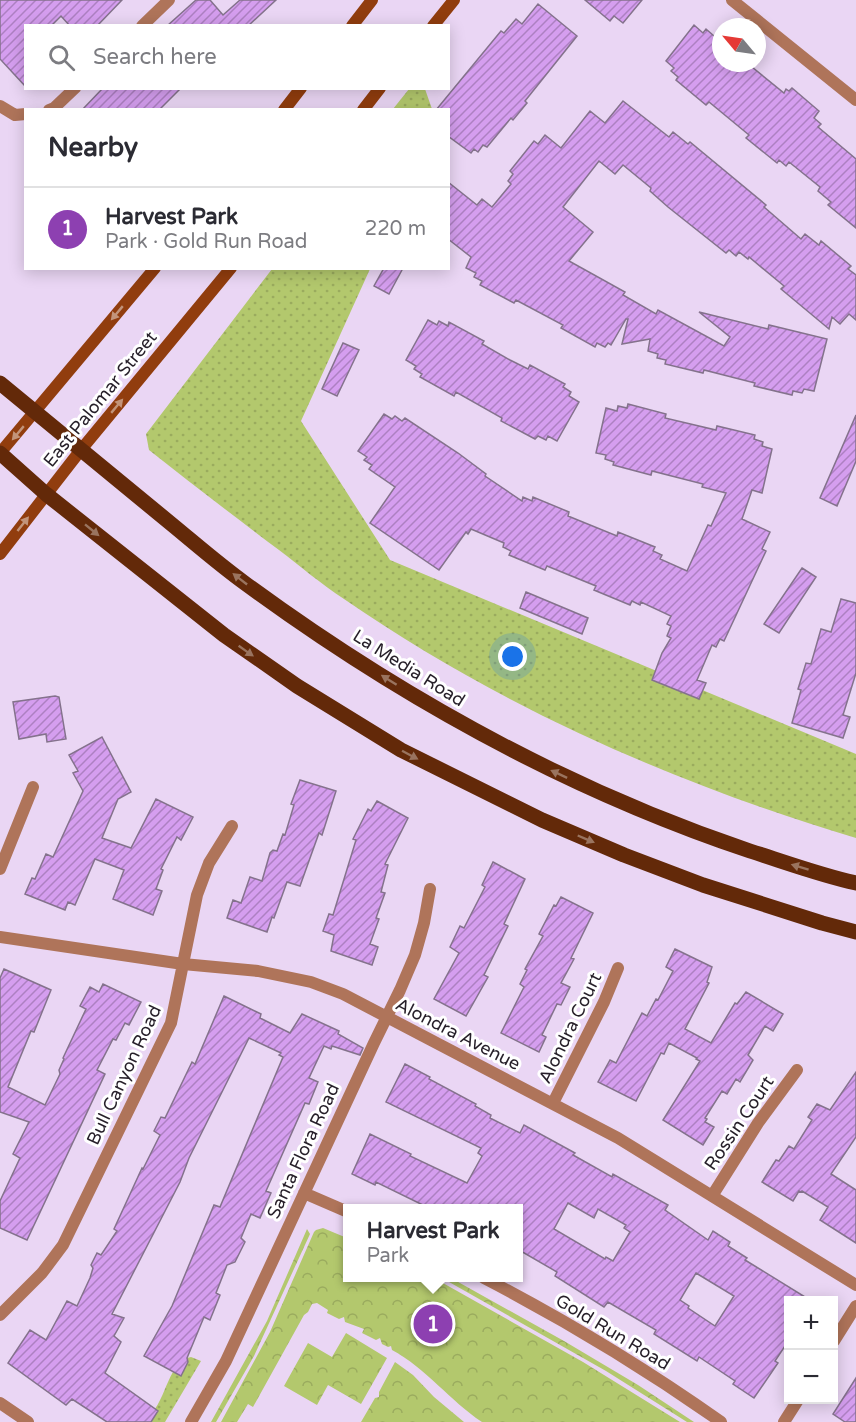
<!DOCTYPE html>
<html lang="en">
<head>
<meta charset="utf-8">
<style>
  :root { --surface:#fff; --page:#f2f2f3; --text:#2b2b33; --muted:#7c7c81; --line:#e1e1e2; --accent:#8d40b1 }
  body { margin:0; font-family:"Varela Round",sans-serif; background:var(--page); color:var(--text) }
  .controls { position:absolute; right:18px; bottom:18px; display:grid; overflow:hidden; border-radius:0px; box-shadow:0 3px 15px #0003 }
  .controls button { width:54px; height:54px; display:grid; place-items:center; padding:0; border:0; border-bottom:2px solid var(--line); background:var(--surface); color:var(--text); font:30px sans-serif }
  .compass { position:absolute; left:712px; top:18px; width:54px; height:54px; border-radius:50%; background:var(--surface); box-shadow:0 3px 15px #0003; rotate:299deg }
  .you { position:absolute; left:513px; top:657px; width:21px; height:21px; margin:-15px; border:4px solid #fff; border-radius:50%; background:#1a73e8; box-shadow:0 0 0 9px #1a73e833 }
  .badge { display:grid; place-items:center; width:39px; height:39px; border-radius:50%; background:var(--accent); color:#fff; font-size:20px; font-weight:700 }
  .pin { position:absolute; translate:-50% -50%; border:3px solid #fff; box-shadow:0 2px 6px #0006 }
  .popup { position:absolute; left:343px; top:1204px; width:180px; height:78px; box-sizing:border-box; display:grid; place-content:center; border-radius:0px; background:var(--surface); filter:drop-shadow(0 2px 4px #0005); font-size:20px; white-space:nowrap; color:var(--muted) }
  .popup b { font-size:22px; color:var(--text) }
  .popup::after { content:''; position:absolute; left:50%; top:100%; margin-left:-12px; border:12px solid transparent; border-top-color:var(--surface) }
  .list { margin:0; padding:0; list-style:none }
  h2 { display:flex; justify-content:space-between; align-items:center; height:78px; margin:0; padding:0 24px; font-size:26px }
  h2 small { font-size:20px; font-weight:400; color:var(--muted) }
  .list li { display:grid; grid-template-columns:39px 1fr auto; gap:18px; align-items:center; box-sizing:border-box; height:84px; padding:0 24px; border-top:2px solid var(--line) }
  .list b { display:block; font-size:22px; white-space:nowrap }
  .list p { margin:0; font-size:20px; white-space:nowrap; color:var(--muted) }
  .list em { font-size:20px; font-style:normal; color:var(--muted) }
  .icon { flex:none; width:33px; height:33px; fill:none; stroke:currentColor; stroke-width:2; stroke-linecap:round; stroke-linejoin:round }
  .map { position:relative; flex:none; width:856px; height:1422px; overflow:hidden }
  .search { position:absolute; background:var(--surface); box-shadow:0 3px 15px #0003; left:24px; top:24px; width:426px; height:66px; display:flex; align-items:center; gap:15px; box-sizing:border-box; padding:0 21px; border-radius:0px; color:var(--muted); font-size:22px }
  .panel { position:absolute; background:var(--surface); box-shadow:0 3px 15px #0003; left:24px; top:108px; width:426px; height:162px; border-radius:0px }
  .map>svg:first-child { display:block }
</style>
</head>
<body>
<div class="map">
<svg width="856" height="1422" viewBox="0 0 856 1422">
  <defs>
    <pattern id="grass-dots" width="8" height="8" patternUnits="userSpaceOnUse" patternTransform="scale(1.5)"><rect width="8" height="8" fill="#b3c86d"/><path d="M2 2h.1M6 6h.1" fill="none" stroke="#9aab5e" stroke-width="1.8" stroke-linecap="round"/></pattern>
    <pattern id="forest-crowns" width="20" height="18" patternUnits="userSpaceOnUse" patternTransform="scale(1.5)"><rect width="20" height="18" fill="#b3c86d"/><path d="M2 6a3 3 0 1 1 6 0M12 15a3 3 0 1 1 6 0" fill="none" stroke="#9aab5e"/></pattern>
    <pattern id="building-hatch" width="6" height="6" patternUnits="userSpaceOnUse" patternTransform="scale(1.5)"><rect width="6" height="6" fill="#d59eef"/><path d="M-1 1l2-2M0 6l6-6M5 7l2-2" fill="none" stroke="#ad80c2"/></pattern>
  </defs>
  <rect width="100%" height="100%" fill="#ead6f4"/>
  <path fill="url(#grass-dots)" d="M409,89H425L432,109H393Z
    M272,269H370L301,421L390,560L856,754V838C675,784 499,706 344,599C321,584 300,566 279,550C235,517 192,484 149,450L146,434Z
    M191,1357L201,1361L165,1422H151L158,1411L155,1409C163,1397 166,1384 173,1372L181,1375L188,1362L187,1358Z"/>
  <path fill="url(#forest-crowns)" d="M323,1228L347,1238L348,1278H434L583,1362L680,1422H482C450,1401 426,1368 392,1350L391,1346L388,1347L382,1344L380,1338L376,1340L362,1333L364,1329L345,1322L344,1317L339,1319L327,1313L328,1310L317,1303L312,1304L308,1312L304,1315L253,1407L248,1404L237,1422H221L270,1332L314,1232L316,1230Z
    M307,1229L310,1234L254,1356L216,1422H211L267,1321Z
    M442,1278H451L564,1341L638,1385L694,1422H687L606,1371Z
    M346,1333L387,1358L361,1404L328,1385L317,1405L284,1386L308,1343L332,1357Z
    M395,1362L413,1375L434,1397L464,1422H361L375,1398L379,1397V1392Z"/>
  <path fill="url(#building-hatch)" stroke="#84728c" stroke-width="1.5" fill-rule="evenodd" d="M0,0H122L97,26H70L61,16L51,26H26V87L0,59Z
    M196,0H210L223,15L240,0H276L248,26H167Z
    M585,0H642L623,23L614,16L610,21Z
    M538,4L577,36L525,101L527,103L513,120L511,118L487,147L483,145L478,152L474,149L471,153L448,136V110H436L501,31L504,33L516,19L522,24Z
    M694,25L703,33L706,29L721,42V63H747L784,93L786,89L789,91L792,88L819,111L814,118L821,124L818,127L856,159V228L828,205L831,202L818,191L820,187L789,162L786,166L779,160L777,163L746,138L749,135L709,102L706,105L676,80L678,77L671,71L674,68L666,61Z
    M103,88H181L159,110H82Z
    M623,101L669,137L673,132L688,144L690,142L766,205L764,207L801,239L805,234L819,245L821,241L851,266L848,269L856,275V320L849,314L840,324L832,317L829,329L781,289L784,286L749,257L748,259L739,252L736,256L729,250L726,253L668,207L650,191L651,188L623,165L615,174L599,161L563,207L593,232L569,261L625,292L623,295L656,314L658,310L724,346L730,337L699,312L768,329L769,325L827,339L814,391L804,389L802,393L793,391L792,395L754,386L755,383L704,370L703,373L665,364L666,360L657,358L658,354L648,351L650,339L622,344L628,319H626L611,345L608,343L605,347L597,343L595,347L561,328L563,325L516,300L514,303L480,285L482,281L474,277L476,273L466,268L471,257L448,239V182L477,205L482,199L492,207L511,184L508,181L513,174L510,171L534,141L538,144L545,135L561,148L590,111L605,123Z
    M384,268H403L389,294L374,286Z
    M428,320L437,325L439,321L448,326L449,322L484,341L482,344L510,360L528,369L530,365L565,384L563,387L571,392L569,396L579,402L557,441L548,436L546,440L538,436L535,439L501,421L502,418L456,392L454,396L420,377L422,374L414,369L416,366L406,360Z
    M343,343L359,350L337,396L322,389Z
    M628,404L666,414L665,418L716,430L717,426L755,435L754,439L763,442L762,446L772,449L762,493L752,490L742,519L770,532L762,549L766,551L724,641L720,639L716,647L712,645L697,680L706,683L699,699L652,680L662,653L671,638L667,636L671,626L667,624L671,616L641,602L640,605L632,601L630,605L594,590L596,586L547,566L545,570L509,555L511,551L503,547L504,543L471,529L468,534L466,532L439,570L370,523L395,487L369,469L372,465L364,460L367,457L358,451L384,414L392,419L395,416L402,421L405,418L458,453L486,474L485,476L522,501L523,497L532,501L533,497L569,512L568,516L617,536L618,532L655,547L653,551L662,555L660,559L687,571L708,525L711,526L726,493L702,487L703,484L652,471L651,475L613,465L614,462L605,459L606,455L596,453L606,408L617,411L618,406L627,408Z
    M856,415V461L837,506L820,498Z
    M802,568L816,577L779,633L764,624Z
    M526,592L588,618L582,634L520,608Z
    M841,599L856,603V673L843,715L850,717L843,738L792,723L801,690L798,689L806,663L811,664L821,629L831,632Z
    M55,696L59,697L66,739L47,742L46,734L19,739L13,702Z
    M102,737L131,792L118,799L102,838L131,848L156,799L193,817L181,840L177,837L161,869L163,870L156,889L162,891L153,915L113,899L124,870L95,859L75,905L68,902L65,910L25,894L32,878L35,879L46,854L53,857L83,791L73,773L78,771L69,755Z
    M300,780L336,791L322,835L319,833L300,886L287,882L274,918L272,917L267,932L227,918L233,900L241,903L250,877L262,881L270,853L273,850L277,851L283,834L285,835L294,805L291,804Z
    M377,801L408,818L385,864L388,865L381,892L385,893L376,918L379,919L370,944L378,947L372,965L331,951L334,935L323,931L329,914L333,915L356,840L353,839L368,809L371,811Z
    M493,862L525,879L504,924L508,926L484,975L488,977L466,1016L434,999L459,953L450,947L460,926L464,928L485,887L482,885Z
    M561,897L593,913L571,958L574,959L561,983L570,987L561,1005L557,1004L542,1035L546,1037L539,1052L501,1033L524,987L520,984L527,970L525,969L543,936L539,934L554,905L556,906Z
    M675,949L712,967L707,982L709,983L685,1029L711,1043L735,1003L737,1004L746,992L783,1014L773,1031L765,1026L748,1055L753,1060L740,1082L736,1079L727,1094L722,1091L705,1118L707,1119L705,1122L714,1127L703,1145L663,1120L700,1061L696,1059L697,1058L669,1043L664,1054L661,1053L636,1101L598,1082L610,1060L616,1063L642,1013L647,1016L656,999L658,1000L673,971L666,967Z
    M4,969L51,990L34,1032L31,1031L8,1087L45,1105L60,1074L59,1070L64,1059L63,1058L86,1009L80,1006L90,987L99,992L103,984L141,1002L129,1025L125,1023L116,1040L113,1039L97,1070L105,1074L27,1240L0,1228V1201L20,1158L13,1154L29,1122L0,1112V978Z
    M224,996L261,1014L260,1018L290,1033L302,1014L339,1031L338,1034L363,1048L360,1055L332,1046L331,1049L324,1046L309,1078L318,1082L309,1104L305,1103L266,1191L271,1193L260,1218L251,1214L241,1238L245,1242L235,1262L227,1265L216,1293L220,1295L210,1320L204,1317L187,1358L188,1362L181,1376L144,1356L172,1306L214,1205L220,1207L283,1057L279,1055L281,1053L249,1038L189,1158L180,1182L112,1314L124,1318L114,1336L121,1342L105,1373L158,1411L151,1422H107L72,1399L66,1405L8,1363L30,1330L46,1340L67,1301L77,1306L90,1278L93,1268L91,1265L97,1253L101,1255L117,1231L114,1229L142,1168L143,1169L160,1135L154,1131L161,1117L165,1118L192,1062L195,1064Z
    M405,1064L430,1077L429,1079L476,1104L475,1106L491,1115L490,1118L520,1133L524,1125L575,1153L573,1155L612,1177L613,1174L668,1205L665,1210L708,1240L713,1231L730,1242L728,1246L747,1258L745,1260L810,1300H789V1340L775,1361L778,1363L754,1398L733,1384L735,1381L699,1357L697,1361L654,1334L656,1330L608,1302L604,1307L555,1276L557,1272L519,1250V1209H431L376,1182L375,1185L352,1174L370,1134L411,1154L410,1156L467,1183L482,1156L478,1153L481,1148L386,1102ZM568,1203L594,1218L598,1209L626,1225L624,1228L630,1232L613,1261L606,1257L605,1259L554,1229ZM696,1273L734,1296L715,1326L688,1308L689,1306L680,1300Z
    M856,1072V1137L831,1174L856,1190V1243L820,1220L828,1207L802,1191L801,1192L799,1191L793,1201L762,1182L776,1160L779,1161L789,1146L794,1149L812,1120L808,1117L817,1104L830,1110Z
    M856,1378V1422H845L833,1414Z"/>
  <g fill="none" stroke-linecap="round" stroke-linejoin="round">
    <path stroke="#af745a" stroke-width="12" d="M142,26L169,0
      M0,106L15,115L26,114
      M49,110L54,108L75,88
      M0,869L33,787
      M0,937L183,964L258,971L311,982L343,994L618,1138L856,1285
      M553,1103L604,1002L618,968
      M304,1193L348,1212
      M712,1196L758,1123L797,1070
      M484,1278C565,1320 646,1369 721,1422
      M0,1315L42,1273L63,1245L171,1023L197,895L209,863L232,826
      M834,1341L856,1306
      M0,1403L28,1422
      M191,1422L226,1361L374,1043L400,990L415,955L424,923L430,889
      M784,1422L798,1400"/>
    <path stroke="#af745a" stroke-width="12" d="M732,0L856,100"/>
    <path stroke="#913d0e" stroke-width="12" d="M352,26L372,0
      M433,26L454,0
      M284,110L301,88
      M363,110L380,88
      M0,453L155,268
      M0,554L80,451L231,268"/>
    <path stroke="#632909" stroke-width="15" d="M0,383C58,431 116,479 175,527C198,546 221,566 246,584C400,697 568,790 750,851C785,862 820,875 856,883
      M0,453L46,494L224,635L297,686L401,750L542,820L624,855L703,885L822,923L856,932"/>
  </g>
  <defs><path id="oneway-solid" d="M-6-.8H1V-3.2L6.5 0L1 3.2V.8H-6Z" transform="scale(1.5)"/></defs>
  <g fill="#c2947a">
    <use href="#oneway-solid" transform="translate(117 313) rotate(130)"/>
    <use href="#oneway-solid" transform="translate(117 406) rotate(-50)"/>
    <use href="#oneway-solid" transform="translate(18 433) rotate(130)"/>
    <use href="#oneway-solid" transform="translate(23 524) rotate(-52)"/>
  </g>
  <g fill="#9a745f">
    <use href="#oneway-solid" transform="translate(92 530) rotate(39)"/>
    <use href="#oneway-solid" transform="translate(240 579) rotate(-142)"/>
    <use href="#oneway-solid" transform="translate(246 651) rotate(35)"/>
    <use href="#oneway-solid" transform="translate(389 680) rotate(-148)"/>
    <use href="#oneway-solid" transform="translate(410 755) rotate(28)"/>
    <use href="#oneway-solid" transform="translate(559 774) rotate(-155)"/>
    <use href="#oneway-solid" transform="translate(586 839) rotate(23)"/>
    <use href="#oneway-solid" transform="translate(800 867) rotate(-163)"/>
  </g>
  <g text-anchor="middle" stroke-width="6" stroke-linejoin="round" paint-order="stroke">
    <g font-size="18" fill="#261f29" stroke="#fff">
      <text transform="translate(100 399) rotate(-51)" y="6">East Palomar Street</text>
      <text transform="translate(409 668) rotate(32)" y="6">La Media Road</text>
      <text transform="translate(570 1028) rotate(-64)" y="6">Alondra Court</text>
      <text transform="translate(458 1034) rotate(27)" y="6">Alondra Avenue</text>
      <text transform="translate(124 1075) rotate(-65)" y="6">Bull Canyon Road</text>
      <text transform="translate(739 1123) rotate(-56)" y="6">Rossin Court</text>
      <text transform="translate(303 1151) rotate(-65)" y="6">Santa Flora Road</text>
      <text transform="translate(613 1332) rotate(31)" y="6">Gold Run Road</text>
    </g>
  </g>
</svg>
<div class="controls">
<button>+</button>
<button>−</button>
</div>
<svg class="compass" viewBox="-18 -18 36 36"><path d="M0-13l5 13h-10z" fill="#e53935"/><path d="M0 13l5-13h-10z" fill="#7c7c81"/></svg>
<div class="you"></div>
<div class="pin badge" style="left:433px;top:1324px">1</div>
<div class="popup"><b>Harvest Park</b>Park</div>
<div class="search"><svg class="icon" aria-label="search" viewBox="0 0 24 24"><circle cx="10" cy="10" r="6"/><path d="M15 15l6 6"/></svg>Search here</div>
<section class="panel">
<h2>Nearby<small></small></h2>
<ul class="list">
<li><span class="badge">1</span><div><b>Harvest Park</b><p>Park · Gold Run Road</p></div><em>220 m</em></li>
</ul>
</section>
</div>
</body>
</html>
